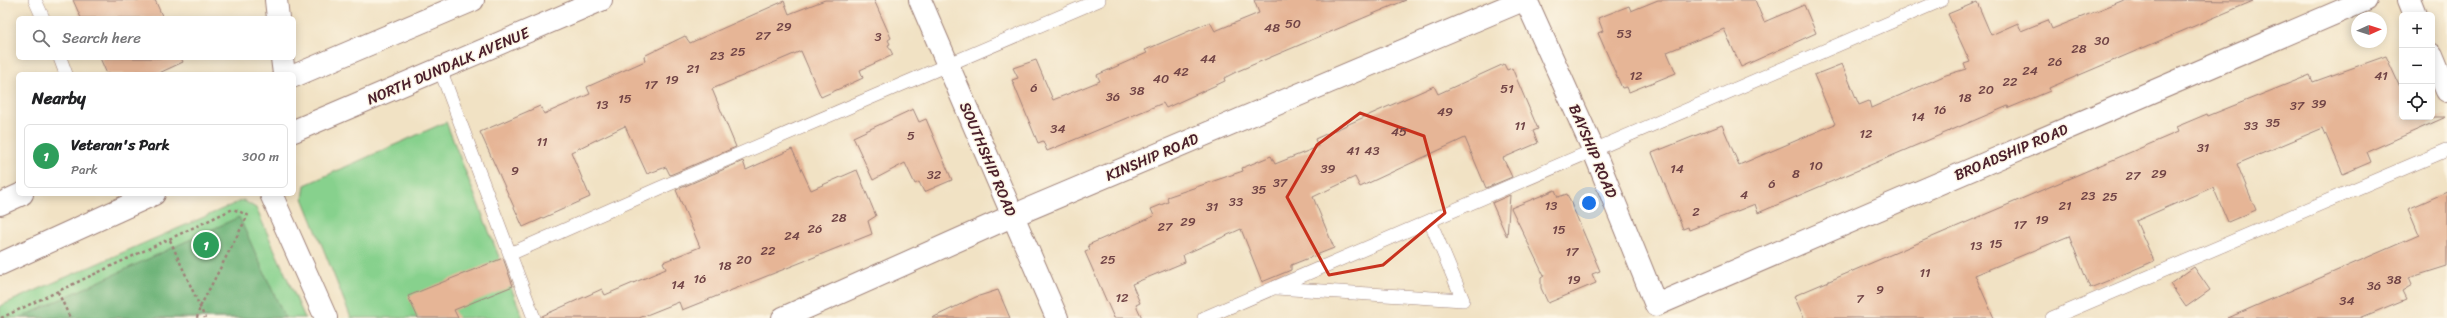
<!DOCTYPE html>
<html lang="en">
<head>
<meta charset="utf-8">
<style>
  :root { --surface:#fff; --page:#f6f6f6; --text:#202124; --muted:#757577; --line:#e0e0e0; --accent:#d93025 }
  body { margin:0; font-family:Sriracha,sans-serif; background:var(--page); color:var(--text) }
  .controls { position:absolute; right:12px; top:12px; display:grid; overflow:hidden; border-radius:6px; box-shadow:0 2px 10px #0003 }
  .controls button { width:36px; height:36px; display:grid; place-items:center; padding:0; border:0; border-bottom:1px solid var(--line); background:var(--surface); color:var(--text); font:20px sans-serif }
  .compass { position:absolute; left:2351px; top:12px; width:36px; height:36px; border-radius:50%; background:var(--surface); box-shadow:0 2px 10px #0003; rotate:87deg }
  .you { position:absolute; left:1589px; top:203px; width:14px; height:14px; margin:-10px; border:3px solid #fff; border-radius:50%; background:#1a73e8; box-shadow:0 0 0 6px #1a73e833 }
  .badge { display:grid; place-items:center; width:26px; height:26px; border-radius:50%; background:var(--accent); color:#fff; font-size:13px; font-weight:700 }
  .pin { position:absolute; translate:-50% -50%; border:2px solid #fff; box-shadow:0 1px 4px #0006 }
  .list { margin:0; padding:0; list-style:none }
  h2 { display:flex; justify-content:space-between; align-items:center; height:52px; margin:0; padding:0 16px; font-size:17px }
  h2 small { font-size:13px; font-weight:400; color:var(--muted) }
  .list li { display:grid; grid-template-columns:26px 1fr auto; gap:12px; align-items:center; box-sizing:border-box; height:64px; margin:0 8px 8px; padding:0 8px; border:1px solid var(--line); border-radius:6px }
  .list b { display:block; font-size:15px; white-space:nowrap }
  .list p { margin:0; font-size:13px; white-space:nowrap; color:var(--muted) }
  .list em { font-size:13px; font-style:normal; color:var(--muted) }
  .icon { flex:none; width:22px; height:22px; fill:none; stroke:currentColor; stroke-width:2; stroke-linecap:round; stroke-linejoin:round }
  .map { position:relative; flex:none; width:2447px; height:318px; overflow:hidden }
  .search { position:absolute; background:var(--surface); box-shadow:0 2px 10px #0003; left:16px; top:16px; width:280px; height:44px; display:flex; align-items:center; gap:10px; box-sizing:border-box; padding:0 14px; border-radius:6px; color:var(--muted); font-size:15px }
  .panel { position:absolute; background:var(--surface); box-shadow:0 2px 10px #0003; left:16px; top:72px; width:280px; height:124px; border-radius:6px }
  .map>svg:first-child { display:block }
</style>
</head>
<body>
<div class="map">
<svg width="2447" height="318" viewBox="0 0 2447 318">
  <rect width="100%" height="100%" fill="#fcf5e5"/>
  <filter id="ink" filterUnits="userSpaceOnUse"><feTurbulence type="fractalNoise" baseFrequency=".025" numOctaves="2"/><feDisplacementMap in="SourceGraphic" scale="8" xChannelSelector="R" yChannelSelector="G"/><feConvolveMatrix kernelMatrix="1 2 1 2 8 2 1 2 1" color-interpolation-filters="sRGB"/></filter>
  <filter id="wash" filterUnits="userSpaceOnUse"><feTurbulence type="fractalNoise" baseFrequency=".012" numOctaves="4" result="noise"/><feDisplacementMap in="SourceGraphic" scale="16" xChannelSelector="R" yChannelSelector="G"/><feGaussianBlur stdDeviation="0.9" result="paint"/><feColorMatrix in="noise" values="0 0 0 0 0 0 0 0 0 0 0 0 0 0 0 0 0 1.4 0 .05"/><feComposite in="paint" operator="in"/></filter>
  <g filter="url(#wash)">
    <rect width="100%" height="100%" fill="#f1e2c4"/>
    <path fill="#87d18d" stroke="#68785c" d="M446,122L523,318H351L303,198L305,185Z
      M243,200L256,208L305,318H0V306Z"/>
    <path fill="#6db378" stroke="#5c6952" d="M239,217L285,318H20Z"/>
    <g id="blocks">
      <path fill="#e6b596" d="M73,0H155L163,18H81Z
        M825,0H874L891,38L888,40L890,44L888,45L893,55L860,70L863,78L821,97L801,51L712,89L736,147L670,175L666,167L647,174L625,126L571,152L590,197L523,227L480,132L540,106L544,114L590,94L587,87L645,61L644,56L685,36L690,43L784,1L789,14Z
        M1254,0H1406L1238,71L1224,78L1225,81L1166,108L1163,103L1047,151L1043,141L1038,143L1012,80L1018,78L1013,68L1036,60L1053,100L1100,81L1097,75L1147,53L1145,50L1210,22L1215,31L1259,13Z
        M1658,0H1755L1764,22L1804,5L1816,33L1741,67L1724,29L1667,52L1676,73L1629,92L1627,87L1622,88L1598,33L1603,31L1598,18L1629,6L1631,11Z
        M2124,0L2253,1L2049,88L2050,91L2009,108L2008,106L1758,213L1755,204L1689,230L1688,227L1683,229L1652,153L1722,125L1739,165L1835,124L1814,75L1842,64L1859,105L1869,101L1871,108L1946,75L1966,69L1964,64L1970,62L1948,14L1977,2L1991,35L2018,23L2021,31L2048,20L2052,29Z
        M2386,56L2402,91V117H2446L2367,152L2371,162L2343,174L2323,128L2237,164L2256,210L2228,222L2213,187L2136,221L2154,261L2117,277L2090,288L2069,236L1975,275L1994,318H1804L1794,296L2178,132L2176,127L2207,114L2208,116L2310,75L2313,82Z
        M100,58H181L183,62L157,74H107Z
        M1504,64L1507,70L1512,68L1538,129L1533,131L1538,143L1503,158L1512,177L1486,188L1465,138L1360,187L1355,177L1313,197L1334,248L1291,265V270L1262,282L1241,229L1183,255L1185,262L1132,284L1140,303L1136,305L1142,318H1114L1085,252L1090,250L1088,245L1154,216L1151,209L1168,202L1167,197L1243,171L1242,168L1271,156L1275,164L1318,147L1315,139L1434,86L1438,94Z
        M913,109L919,122L926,119L952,180L924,192L919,182L915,184L905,163L873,180L853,137Z
        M792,149L811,190L857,170L876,216L868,221L872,234L682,310L679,302L639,318H542V316L602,289L605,295L666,269L663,262L700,247L676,190L743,161L746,170Z
        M1555,190L1558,197L1567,194L1600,271L1592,274L1596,283L1548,303L1541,288V278L1544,276L1511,208Z
        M2447,192V266L2409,278L2412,285L2402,291L2406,299L2360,318H2228L2419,235L2408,209Z
        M1510,195L1507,237L1492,203Z
        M503,258L513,286L454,310L458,318H418L408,296Z
        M2194,267L2210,290L2186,307L2170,284Z
        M998,290L1010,318H932L976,297Z"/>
    </g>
  </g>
  <g filter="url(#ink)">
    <use href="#blocks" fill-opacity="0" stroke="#9e8078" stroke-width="1"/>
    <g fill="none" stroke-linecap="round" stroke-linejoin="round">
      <g stroke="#9e8078" stroke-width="14">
        <path id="lane" d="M35,0L43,18
          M60,58L66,74
          M440,69L534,318
          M510,254L660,188L1099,0
          M1276,288L1463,300L1430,221
          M1204,318L1942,0
          M2052,318L2447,150"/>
      </g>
      <g stroke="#9e8078" stroke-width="24">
        <path id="street" d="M276,0L278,18
          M920,0L1057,318
          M1526,0L1593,149L1656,305
          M2409,0L2415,15
          M2432,55L2447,91
          M282,58L284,74
          M1656,305L2366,0
          M783,318L1012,216L1523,0"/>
      </g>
      <g stroke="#9e8078" stroke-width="24">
        <path id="secondary" d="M271,194L326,318"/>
      </g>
      <g stroke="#9e8078" stroke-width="24">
        <path id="primary" d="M294,76L473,0
          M294,131L601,0
          M0,204L22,194
          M0,264L154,194"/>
      </g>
      <path stroke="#9e8078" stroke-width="2.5" stroke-dasharray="3 3" stroke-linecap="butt" d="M170,240L205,318
        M58,292L70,318
        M1,318L233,209L250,216
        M197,318L200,307L248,215"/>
      <use href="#lane" stroke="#fff" stroke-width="13"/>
      <use href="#street" stroke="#fff" stroke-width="22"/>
      <use href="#secondary" stroke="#fff" stroke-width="22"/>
      <use href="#primary" stroke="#fff" stroke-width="22"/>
    </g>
  </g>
  <path fill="none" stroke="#c8321e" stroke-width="3" stroke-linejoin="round" d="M1360,113L1424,136L1445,213L1383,265L1329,275L1287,197L1317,145Z"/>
  <g text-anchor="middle" stroke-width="3" stroke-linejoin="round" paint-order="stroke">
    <g font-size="13" fill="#714446">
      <text x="1293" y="28">50</text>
      <text x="784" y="31">29</text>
      <text x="1272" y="32">48</text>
      <text x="1624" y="38">53</text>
      <text x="763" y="40">27</text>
      <text x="878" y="41">3</text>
      <text x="2102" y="45">30</text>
      <text x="2079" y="53">28</text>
      <text x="738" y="56">25</text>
      <text x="717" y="60">23</text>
      <text x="1208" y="63">44</text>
      <text x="2055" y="66">26</text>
      <text x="693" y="73">21</text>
      <text x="2030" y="75">24</text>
      <text x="1181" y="76">42</text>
      <text x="1636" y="80">12</text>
      <text x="2381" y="80">41</text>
      <text x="1161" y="83">40</text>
      <text x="672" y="84">19</text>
      <text x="2010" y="86">22</text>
      <text x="651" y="89">17</text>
      <text x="1034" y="92">6</text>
      <text x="1507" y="93">51</text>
      <text x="1986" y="94">20</text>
      <text x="1137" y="95">38</text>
      <text x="1113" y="101">36</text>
      <text x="1965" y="102">18</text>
      <text x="625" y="103">15</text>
      <text x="2319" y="108">39</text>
      <text x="602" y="109">13</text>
      <text x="2297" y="110">37</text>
      <text x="1940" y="114">16</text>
      <text x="1445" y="116">49</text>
      <text x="1918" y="121">14</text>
      <text x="2273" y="127">35</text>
      <text x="1520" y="130">11</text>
      <text x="2251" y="130">33</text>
      <text x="1058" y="133">34</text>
      <text x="1399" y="136">45</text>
      <text x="1866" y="138">12</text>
      <text x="911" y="140">5</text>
      <text x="542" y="146">11</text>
      <text x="2203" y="152">31</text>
      <text x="1353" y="155">41</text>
      <text x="1372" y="155">43</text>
      <text x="1816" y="170">10</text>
      <text x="1328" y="173">39</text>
      <text x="1677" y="173">14</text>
      <text x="515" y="175">9</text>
      <text x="1796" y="178">8</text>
      <text x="2159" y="178">29</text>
      <text x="934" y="179">32</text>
      <text x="2133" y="180">27</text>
      <text x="1280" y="187">37</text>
      <text x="1772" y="188">6</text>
      <text x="1259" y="194">35</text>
      <text x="1744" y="199">4</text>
      <text x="2088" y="200">23</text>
      <text x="2110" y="201">25</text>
      <text x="1236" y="206">33</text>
      <text x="1551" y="210">13</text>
      <text x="2065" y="210">21</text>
      <text x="1212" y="211">31</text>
      <text x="1696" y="216">2</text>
      <text x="839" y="222">28</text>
      <text x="2042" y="224">19</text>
      <text x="1188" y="226">29</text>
      <text x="2020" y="229">17</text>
      <text x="1165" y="231">27</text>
      <text x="815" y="233">26</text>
      <text x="1559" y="234">15</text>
      <text x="792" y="240">24</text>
      <text x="1996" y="248">15</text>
      <text x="1976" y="250">13</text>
      <text x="768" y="255">22</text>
      <text x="1572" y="256">17</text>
      <text x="744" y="264">20</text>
      <text x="1108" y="264">25</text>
      <text x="725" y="270">18</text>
      <text x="1925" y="277">11</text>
      <text x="700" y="283">16</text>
      <text x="1574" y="284">19</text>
      <text x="2394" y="284">38</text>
      <text x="678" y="289">14</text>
      <text x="2374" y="290">36</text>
      <text x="1880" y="294">9</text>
      <text x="1122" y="302">12</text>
      <text x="1860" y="303">7</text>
      <text x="2347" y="305">34</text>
    </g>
    <g font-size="15" fill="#4a1f2b" stroke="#fcf5e5">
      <text transform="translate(448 66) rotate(-23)" y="5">NORTH DUNDALK AVENUE</text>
      <text transform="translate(1593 151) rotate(67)" y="5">BAYSHIP ROAD</text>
      <text transform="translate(2011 152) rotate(-23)" y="5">BROADSHIP ROAD</text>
      <text transform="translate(1152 157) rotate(-23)" y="5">KINSHIP ROAD</text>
      <text transform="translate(988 159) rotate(67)" y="5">SOUTHSHIP ROAD</text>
    </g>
  </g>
</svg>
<div class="controls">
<button>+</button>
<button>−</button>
<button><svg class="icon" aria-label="locate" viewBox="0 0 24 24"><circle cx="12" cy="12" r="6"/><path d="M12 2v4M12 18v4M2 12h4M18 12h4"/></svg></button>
</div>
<svg class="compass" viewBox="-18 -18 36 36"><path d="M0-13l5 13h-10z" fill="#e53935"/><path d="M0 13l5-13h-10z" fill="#757577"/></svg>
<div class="you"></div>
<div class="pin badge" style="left:206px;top:245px;background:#2e9e5b">1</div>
<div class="search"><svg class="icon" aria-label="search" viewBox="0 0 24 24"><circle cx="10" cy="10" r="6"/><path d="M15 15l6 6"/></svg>Search here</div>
<section class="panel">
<h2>Nearby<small></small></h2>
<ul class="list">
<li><span class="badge" style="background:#2e9e5b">1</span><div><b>Veteran's Park</b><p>Park</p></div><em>300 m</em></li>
</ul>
</section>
</div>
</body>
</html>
